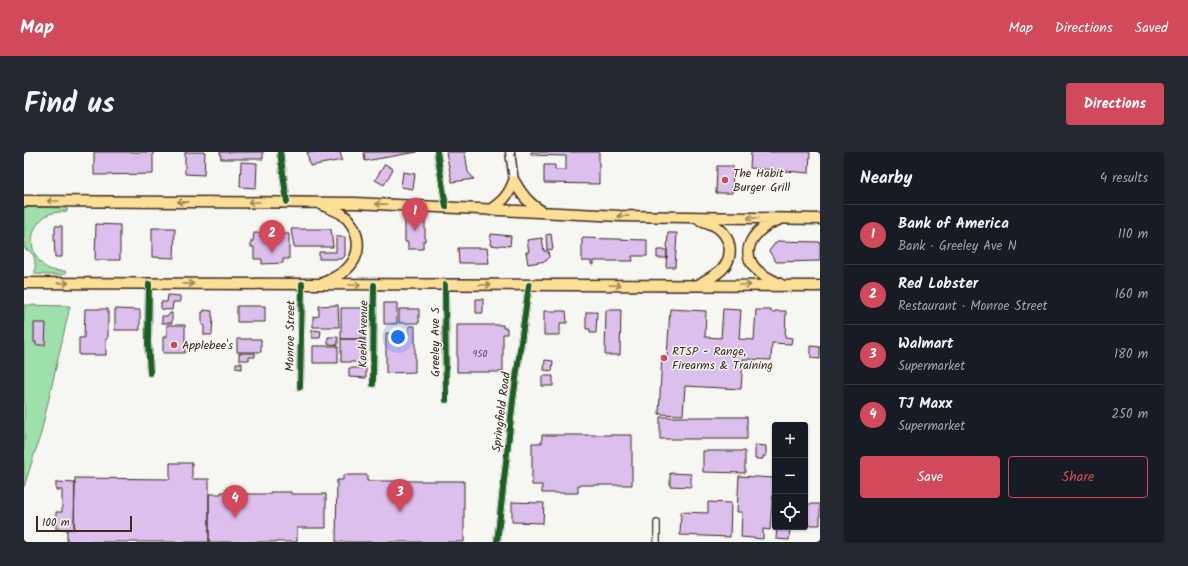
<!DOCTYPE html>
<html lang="en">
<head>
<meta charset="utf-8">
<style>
  :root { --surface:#171b24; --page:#242831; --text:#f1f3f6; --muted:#9ea1a6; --line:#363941; --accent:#d1495b }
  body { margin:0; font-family:Kalam,sans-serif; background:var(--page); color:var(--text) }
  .controls { position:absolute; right:12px; bottom:12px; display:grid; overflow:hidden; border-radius:4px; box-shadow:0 1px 3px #0004 }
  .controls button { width:36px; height:36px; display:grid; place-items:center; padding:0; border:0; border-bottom:1px solid var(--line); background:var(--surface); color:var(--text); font:20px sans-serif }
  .scale { position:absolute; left:12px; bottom:10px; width:96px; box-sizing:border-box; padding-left:4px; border:2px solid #3b2a1e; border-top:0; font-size:11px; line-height:14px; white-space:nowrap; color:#3b2a1e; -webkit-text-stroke:3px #f6f6f2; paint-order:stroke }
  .you { position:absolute; left:374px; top:185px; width:14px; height:14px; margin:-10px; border:3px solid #fff; border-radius:50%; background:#1a73e8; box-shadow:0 0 0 6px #1a73e833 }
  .badge { display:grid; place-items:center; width:26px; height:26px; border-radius:50%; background:var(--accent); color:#fff; font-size:13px; font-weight:700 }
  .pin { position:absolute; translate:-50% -33px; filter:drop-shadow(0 1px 2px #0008) }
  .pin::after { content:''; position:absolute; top:21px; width:14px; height:12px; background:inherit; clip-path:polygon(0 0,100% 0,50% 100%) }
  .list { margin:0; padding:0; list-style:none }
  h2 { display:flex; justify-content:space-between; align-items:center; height:52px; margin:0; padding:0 16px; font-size:17px }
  h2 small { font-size:13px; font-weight:400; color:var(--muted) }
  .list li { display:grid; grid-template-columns:26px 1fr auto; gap:12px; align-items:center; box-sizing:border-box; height:60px; padding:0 16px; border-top:1px solid var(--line) }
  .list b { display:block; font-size:15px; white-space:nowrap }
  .list p { margin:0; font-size:13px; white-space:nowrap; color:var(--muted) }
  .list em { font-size:13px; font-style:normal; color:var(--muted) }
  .actions { display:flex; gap:8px; padding:12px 16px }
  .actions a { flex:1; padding:9px 0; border:1px solid var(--accent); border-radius:4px; text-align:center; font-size:14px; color:var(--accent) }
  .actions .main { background:var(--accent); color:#fff }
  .icon { flex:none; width:22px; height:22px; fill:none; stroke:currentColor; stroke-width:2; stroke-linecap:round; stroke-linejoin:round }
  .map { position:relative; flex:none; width:796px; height:390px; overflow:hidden; border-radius:4px }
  header { display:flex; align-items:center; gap:24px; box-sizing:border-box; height:56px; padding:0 20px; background:var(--accent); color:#fff }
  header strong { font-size:19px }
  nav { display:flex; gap:22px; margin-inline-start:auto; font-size:14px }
  .intro { display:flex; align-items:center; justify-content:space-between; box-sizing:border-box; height:96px; padding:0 24px }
  h1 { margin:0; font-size:28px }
  .button { padding:10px 18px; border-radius:4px; background:var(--accent); color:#fff; font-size:14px; font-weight:700 }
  main { display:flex; gap:24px; padding:0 24px }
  aside { flex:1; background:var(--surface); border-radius:4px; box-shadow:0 1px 3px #0004 }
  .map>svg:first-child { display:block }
</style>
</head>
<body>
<header>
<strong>Map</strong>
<nav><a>Map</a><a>Directions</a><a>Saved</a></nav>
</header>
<div class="intro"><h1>Find us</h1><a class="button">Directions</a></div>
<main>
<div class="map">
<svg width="796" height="390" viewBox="0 0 796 390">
  <rect width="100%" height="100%" fill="#f6f6f2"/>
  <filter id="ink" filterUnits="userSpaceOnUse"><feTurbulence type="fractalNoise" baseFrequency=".025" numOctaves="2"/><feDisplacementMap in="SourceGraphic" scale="8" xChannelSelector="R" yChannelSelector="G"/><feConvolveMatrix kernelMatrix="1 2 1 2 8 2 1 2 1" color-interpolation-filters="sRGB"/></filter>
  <g filter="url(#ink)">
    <path fill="#9de0ab" stroke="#6c8564" d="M0,55L42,56L44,58L43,59C37,60 31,60 25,62C3,73 3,104 23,116C29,119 35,119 41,119L42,121L38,123L11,122C11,111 13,101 1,97L0,92Z
      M0,153L46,154L17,281L0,335Z"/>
    <path fill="#dbbfed" stroke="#3b2a1e" d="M70,0H129V22L70,23Z
      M161,0H181L180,23L161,22Z
      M196,0H239V7H197Z
      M283,0H316L318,8L286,14Z
      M340,0H393L341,9Z
      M422,0H441L444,20L450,27L428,30Z
      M507,0H575V32L520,31V13H531V18H542V4L507,3Z
      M727,0H786L785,21L726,16Z
      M217,10L233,11L232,36L216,35Z
      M361,12L369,17L360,33L351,28Z
      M693,14H709L708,41H692Z
      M379,20L391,22L389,37L377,35Z
      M386,68H401V89H399V97H384V90H381V69H386Z
      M72,72L96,73V108H71Z
      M31,74H38V105H31L30,82H31Z
      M128,76H151L150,106L128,105Z
      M267,77H307L309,95H270Z
      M230,81L265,82V107H259V111L238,112V107H230V95H227V89H229Z
      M644,81H653L651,115H642Z
      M467,82L487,84L486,94L477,93L475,94L466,93Z
      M527,82L529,97L523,98L522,83Z
      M312,85H321V104L318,107H295V100H312Z
      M518,86L520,99H524L525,105L522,109L504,112L502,100H505L503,88Z
      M558,86L623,88V104H608L609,109H570V113L567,112V109H558Z
      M753,89L796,90V109L752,110L745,99Z
      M434,96H463L465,111H435Z
      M633,98H643V106H633Z
      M144,143L156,144V150H149L148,158L137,157V150H143Z
      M452,147H459V161H452Z
      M360,151H373V172H360Z
      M314,153L315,175H289V165L295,164V154Z
      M213,154H241V170H213Z
      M317,156H341V187H317Z
      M61,157H84V187H82V203H55V186H60Z
      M91,157L116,158V178H91Z
      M375,157H395V171H375Z
      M646,157L682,159L681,185L697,186L699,157L717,158L715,187L730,188L732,158H747V160H751V159H762L761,185L768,186L767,192L748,191L747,208L719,207L717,237L661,234L659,263L635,262L638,204L643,205Z
      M180,158L188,159V165H189L188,183H180V174L178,173V160H180Z
      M582,158H597L596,203H581Z
      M520,159H542L543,171H536V183H520Z
      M562,160H573L572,181H566V177H562Z
      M146,161H148V171H138V164H144Z
      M10,171H22L21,193H12V190H10Z
      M143,173H161V201H139V185H143Z
      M433,173H479V176H483V182H479V220H433Z
      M385,174H391V220L362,221V181L385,182Z
      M288,178L297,179L296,186H288Z
      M304,185H314V193L304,192Z
      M213,187H237V200H213Z
      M317,187H341V210H317Z
      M289,194H314V211H289Z
      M787,194L796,195V207L787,206Z
      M215,201H231V205H225V208H215Z
      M521,208L529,209L528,219L520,218Z
      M212,211H218V217L212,216Z
      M325,216H342V226L325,225Z
      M518,224H529V234H518Z
      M636,265H723V287H636Z
      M518,283H608V333H554V341H518V333H508V291H518Z
      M731,293L742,294V304H739V307H731Z
      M679,299H721V321L679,320Z
      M146,311H168V327H185V390H43V377H50L51,326L146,327Z
      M646,321L667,322V335L646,334Z
      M319,323H343V329H440V390H312L313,328H319Z
      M715,324L751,326V338H749L746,378L739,377V387L717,385L718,360H713Z
      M32,330L51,331L50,377H32V360H38V338H32Z
      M197,340H216V342H246V340H267V342H302V376H273V390H185V342H197Z
      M488,350L520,351L519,371L488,370Z
      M684,350L707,351L706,385L656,383L657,360L684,361Z
      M781,352H796V373H781Z
      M753,375H766L765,388L752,387Z"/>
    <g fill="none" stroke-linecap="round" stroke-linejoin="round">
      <g stroke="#3b2a1e" stroke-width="8">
        <path id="street" d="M256,0L263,50
          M413,0L422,55
          M125,132L124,191L126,221
          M421,133L422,248
          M349,232L350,133
          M276,235L278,132
          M633,371V390
          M473,390L489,248L505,133"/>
      </g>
      <g stroke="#3b2a1e" stroke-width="11">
        <path id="secondary" d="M486,0L490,29"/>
      </g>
      <g stroke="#3b2a1e" stroke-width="13">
        <path id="highway" d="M490,29C498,43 505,52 519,60
          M0,49L331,51L596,64L796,67
          M466,58C478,50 485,43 490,29
          M754,68C736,74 714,94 730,115C736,123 746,127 756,132
          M0,131L796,134
          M298,132C307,127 317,123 324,116C340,100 335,75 318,62C312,58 305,56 298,53
          M676,132C683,127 693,123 699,116C710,104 707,85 693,75C688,72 682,70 676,68"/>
      </g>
      <use href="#street" stroke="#f6f6f2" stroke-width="5.5"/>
      <use href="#secondary" stroke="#f6f6f2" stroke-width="8"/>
      <use href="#highway" stroke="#fdde96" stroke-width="10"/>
      <g stroke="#f6f6f2" stroke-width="8">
        <path id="cycleway" d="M256,0L263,50
          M413,0L422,55
          M125,132L124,191L126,221
          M421,133L422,248
          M349,232L350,133
          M276,235L278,132
          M473,390L489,248L505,133"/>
      </g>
      <use href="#cycleway" stroke="#1b5e20" stroke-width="6"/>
    </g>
    <defs><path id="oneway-shaft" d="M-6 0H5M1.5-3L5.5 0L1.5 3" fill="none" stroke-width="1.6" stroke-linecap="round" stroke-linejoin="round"/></defs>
    <g stroke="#9c845a">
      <use href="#oneway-shaft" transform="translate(29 49) rotate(-180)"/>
      <use href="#oneway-shaft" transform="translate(159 50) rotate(-179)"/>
      <use href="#oneway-shaft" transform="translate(230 50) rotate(-180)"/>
      <use href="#oneway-shaft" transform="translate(357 52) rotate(-178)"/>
      <use href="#oneway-shaft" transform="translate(599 64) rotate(-178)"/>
      <use href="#oneway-shaft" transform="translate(729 66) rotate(-180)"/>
      <use href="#oneway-shaft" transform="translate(39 131)"/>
      <use href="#oneway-shaft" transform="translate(164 132)"/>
      <use href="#oneway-shaft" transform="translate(331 133)"/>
      <use href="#oneway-shaft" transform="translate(461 133)"/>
      <use href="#oneway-shaft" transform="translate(591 133)"/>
      <use href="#oneway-shaft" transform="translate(721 133)"/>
    </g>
  </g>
  <g fill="#d1495b" stroke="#f6f6f2" stroke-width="1.5">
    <circle cx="701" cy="28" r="4"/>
    <circle cx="150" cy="193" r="4"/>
    <circle cx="640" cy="206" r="4"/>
  </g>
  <g text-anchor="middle" stroke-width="3" stroke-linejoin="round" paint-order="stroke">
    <g font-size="10" fill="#634f52">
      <text x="456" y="205">950</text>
    </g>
    <g font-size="12" fill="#3b2a1e" stroke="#f6f6f2" text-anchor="start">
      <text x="709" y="25">The Habit<tspan x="709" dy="14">Burger Grill</tspan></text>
      <text x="158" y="197">Applebee's</text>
      <text x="648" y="203">RTSP - Range,<tspan x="648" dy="14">Firearms &amp; Training</tspan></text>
    </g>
    <g font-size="12" fill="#3b2a1e" stroke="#f6f6f2">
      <text transform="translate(339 182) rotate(-89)" y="4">Koehl Avenue</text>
      <text transform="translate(266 184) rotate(-89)" y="4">Monroe Street</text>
      <text transform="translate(411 190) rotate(-90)" y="4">Greeley Ave S</text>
      <text transform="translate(477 260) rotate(-83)" y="4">Springfield Road</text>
    </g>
  </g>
</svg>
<div class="controls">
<button>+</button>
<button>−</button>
<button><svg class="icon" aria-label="locate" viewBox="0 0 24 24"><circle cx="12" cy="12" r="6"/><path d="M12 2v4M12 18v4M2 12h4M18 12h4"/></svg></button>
</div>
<div class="scale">100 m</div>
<div class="you"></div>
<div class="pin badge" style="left:391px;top:79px">1</div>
<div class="pin badge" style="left:248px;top:101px">2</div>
<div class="pin badge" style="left:376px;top:360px">3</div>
<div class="pin badge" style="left:211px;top:366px">4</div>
</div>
<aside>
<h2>Nearby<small>4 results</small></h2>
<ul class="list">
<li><span class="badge">1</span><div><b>Bank of America</b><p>Bank · Greeley Ave N</p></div><em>110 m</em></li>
<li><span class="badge">2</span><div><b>Red Lobster</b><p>Restaurant · Monroe Street</p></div><em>160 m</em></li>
<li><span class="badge">3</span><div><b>Walmart</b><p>Supermarket</p></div><em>180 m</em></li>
<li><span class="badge">4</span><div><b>TJ Maxx</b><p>Supermarket</p></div><em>250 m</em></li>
</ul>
<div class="actions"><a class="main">Save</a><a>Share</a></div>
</aside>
</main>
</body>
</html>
